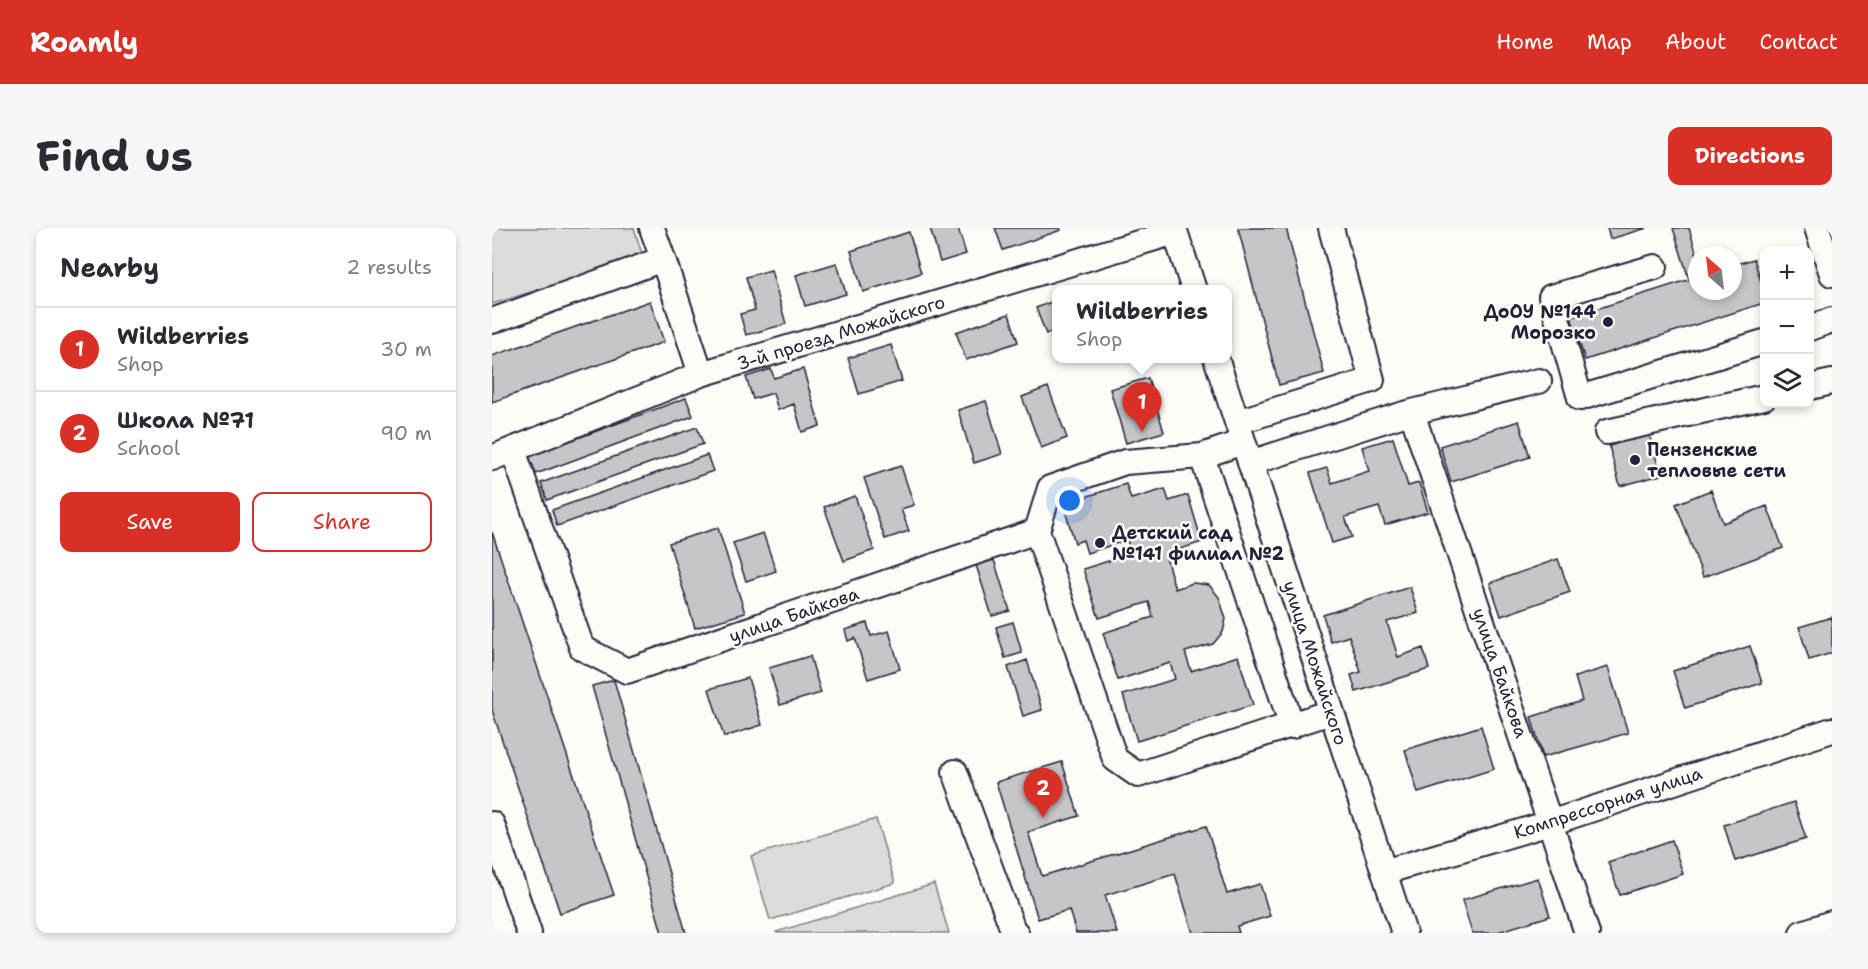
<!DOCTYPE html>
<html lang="en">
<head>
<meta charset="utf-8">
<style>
  :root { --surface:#fff; --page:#f7f7f7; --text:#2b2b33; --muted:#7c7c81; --line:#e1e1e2; --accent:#d93025 }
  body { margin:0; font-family:"Shantell Sans",sans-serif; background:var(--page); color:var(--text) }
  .controls { position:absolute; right:18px; top:18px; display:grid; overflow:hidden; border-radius:12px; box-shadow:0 3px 9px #0003 }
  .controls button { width:54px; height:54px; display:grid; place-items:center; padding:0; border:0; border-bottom:2px solid var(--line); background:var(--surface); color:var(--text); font:30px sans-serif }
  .compass { position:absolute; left:1196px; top:18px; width:54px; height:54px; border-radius:50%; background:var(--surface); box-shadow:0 3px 9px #0003; rotate:332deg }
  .you { position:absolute; left:578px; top:273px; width:21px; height:21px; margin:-15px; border:4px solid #fff; border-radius:50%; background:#1a73e8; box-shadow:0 0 0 9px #1a73e833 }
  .badge { display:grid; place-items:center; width:39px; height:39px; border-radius:50%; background:var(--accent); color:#fff; font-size:20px; font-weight:700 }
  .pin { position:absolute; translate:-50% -50px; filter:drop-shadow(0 2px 3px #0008) }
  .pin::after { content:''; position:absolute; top:32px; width:21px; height:18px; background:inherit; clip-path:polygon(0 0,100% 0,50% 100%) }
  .popup { position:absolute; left:560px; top:57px; width:180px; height:78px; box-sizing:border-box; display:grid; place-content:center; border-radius:12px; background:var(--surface); filter:drop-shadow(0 2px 4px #0005); font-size:20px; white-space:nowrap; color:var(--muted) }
  .popup b { font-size:22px; color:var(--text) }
  .popup::after { content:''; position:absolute; left:50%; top:100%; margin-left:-12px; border:12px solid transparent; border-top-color:var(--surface) }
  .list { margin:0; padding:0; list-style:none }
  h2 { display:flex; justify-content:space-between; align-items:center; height:78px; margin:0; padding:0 24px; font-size:26px }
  h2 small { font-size:20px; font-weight:400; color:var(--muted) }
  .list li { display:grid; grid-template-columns:39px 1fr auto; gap:18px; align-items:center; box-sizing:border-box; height:84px; padding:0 24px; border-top:2px solid var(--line) }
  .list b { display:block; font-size:22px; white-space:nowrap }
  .list p { margin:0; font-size:20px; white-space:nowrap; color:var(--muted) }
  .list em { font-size:20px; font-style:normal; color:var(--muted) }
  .actions { display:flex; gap:12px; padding:18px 24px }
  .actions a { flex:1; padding:14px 0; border:2px solid var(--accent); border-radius:12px; text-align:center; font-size:21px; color:var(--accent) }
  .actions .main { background:var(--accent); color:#fff }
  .icon { flex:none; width:33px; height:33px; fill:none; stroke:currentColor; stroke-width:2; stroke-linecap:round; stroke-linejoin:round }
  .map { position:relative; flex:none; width:1340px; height:705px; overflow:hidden; border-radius:12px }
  header { display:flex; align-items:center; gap:36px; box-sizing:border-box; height:84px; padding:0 30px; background:var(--accent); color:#fff }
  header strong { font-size:28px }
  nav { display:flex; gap:33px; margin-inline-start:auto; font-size:21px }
  .intro { display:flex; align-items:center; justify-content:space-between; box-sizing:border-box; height:144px; padding:0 36px }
  h1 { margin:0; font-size:42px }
  .button { padding:15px 27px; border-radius:12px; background:var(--accent); color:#fff; font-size:21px; font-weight:700 }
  main { display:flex; gap:36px; padding:0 36px }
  aside { flex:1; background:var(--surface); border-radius:12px; box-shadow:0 3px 9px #0003 }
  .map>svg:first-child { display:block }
</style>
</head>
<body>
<header>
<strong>Roamly</strong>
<nav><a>Home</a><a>Map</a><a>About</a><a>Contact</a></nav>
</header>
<div class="intro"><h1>Find us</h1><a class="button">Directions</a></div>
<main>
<aside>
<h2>Nearby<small>2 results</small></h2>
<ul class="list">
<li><span class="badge">1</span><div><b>Wildberries</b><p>Shop</p></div><em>30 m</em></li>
<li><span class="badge">2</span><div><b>Школа №71</b><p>School</p></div><em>90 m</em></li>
</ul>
<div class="actions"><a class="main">Save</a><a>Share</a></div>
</aside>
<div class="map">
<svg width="1340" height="705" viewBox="0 0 1340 705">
  <rect width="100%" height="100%" fill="#fdfcf7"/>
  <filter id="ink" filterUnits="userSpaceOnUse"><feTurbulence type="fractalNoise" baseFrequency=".0167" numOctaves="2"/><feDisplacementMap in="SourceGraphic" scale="12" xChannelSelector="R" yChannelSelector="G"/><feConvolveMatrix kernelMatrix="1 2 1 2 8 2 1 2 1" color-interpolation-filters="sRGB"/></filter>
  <g filter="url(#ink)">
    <path fill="#dddcdb" stroke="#807f8b" stroke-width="1.5" d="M0,0H142L151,29L0,76Z
      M384,591L403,655L278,692L259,628Z
      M442,656L457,705H285L284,704Z"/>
    <path fill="#c6c6c8" stroke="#22223b" stroke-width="1.5" d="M438,0H466L474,26L448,34Z
      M503,0H568L569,2L511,22Z
      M746,0H794L832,145L787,157Z
      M1115,0H1155L1118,11Z
      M1181,0H1197L1205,27V49L1197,51Z
      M417,4L429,45L371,64L359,23Z
      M1262,31L1272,63V75L1093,132L1079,89L1205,49V63H1241V37Z
      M345,35L354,66L313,78L304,47Z
      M279,42L294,96L254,107L248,86L263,82L254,49Z
      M564,72V102L554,106L544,80Z
      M158,73L172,114L0,174V128Z
      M517,86L526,114L474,132L464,104Z
      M399,117L410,153L367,166L356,130Z
      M279,141L282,150L311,141L328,198L310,204L302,176L286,182L281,165L261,171L254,149Z
      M656,150L672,204L634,215L618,161Z
      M556,159L575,210L549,220L530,169Z
      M194,170L201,188L44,246L37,228Z
      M494,173L510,226L482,235L466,182Z
      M1027,193L1038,229L959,254L948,218Z
      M205,199L211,216L55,272L49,255Z
      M1157,206L1169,247L1128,258L1117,218Z
      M901,210L916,258L927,255L936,284L893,297L887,279L853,289L860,309L840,315L818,245L835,240L840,255L877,243L870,219Z
      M215,227L221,243L65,298L60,282Z
      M409,238L422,277L409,281L417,303L393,311L372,250Z
      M634,256L639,271L673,261L677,273L696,267L710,314L673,326L683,361L701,355L717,357L727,369L734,391L731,404L721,416L693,424L699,443L746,428L761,477L645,513L631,467L683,451L678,435L626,452L611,405L661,389L657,374L607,390L591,341L639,326L635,312L595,325L591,312L583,315L571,276Z
      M1219,262L1231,295L1275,278L1291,320L1211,349L1184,276Z
      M363,268L382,322L352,333L332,279Z
      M226,300L253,385L203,400L177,315Z
      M0,304L122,667L68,685L0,482Z
      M271,305L284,343L254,353L241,315Z
      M1066,331L1078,364L1009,388L998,355Z
      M502,332L518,383L500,388L484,337Z
      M918,359L926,385L895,394L906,429L931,420L937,441L864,464L859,447L869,444L857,408L839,414L831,387Z
      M1340,389V425L1317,432L1307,399Z
      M521,394L530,425L513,430L504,399Z
      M375,395L379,408L397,403L408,441L376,451L363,410L356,413L353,402Z
      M1258,418L1270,455L1193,480L1181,443Z
      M318,428L329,465L288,477L277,440Z
      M535,432L550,482L531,488L516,439Z
      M1116,439L1136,505L1051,529L1039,489L1090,473L1083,449Z
      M256,450L270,497L232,509L217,461Z
      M122,452L194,705H170L100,458Z
      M989,498L1002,541L926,565L913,522Z
      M570,534L587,588L536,604L550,648L714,598L735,666L768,656L778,688L745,698L747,705H701L683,646L613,667L625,705H584L577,682L546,691L504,554Z
      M1302,574L1314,611L1243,633L1232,597Z
      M1180,612L1191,646L1128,667L1116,634Z
      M1046,650L1058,688L1002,705H980L970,672Z"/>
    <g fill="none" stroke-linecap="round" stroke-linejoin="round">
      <g stroke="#22223b" stroke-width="28">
        <path id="minor" d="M682,0L702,62
          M1325,0L1340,46
          M171,31L209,146
          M1163,39L1059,69L1088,170L1272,114
          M0,93L171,31L160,0
          M1318,100L1340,92
          M724,130L912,705
          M1318,159L1340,154
          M920,185L1095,705
          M745,194L880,152L839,0
          M1115,204L1272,169
          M751,214L710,228L633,234L558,260L545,303L623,531L646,547L839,484
          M21,222L90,420L135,443L545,303
          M710,228L800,498
          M0,230L209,146L683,4
          M758,235L912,186L1047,153
          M463,544L521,702L524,705
          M0,596L37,705
          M892,644L1058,595L1340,502
          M1310,705L1340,695"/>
      </g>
      <use href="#minor" stroke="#fdfcf7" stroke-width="24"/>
    </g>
  </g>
  <g fill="#22223b" stroke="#fdfcf7" stroke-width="2">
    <circle cx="1116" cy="94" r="6"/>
    <circle cx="1143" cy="232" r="6"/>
    <circle cx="608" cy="315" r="6"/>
  </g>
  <g text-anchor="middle" stroke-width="5" stroke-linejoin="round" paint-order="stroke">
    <g font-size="18" font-weight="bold" fill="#22223b" stroke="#fdfcf7" text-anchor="start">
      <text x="1104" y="90" text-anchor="end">ДоОУ №144<tspan x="1104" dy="21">Морозко</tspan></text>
      <text x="1155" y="228">Пензенские<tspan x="1155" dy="21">тепловые сети</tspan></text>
      <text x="620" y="311">Детский сад<tspan x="620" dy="21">№141 филиал №2</tspan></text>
    </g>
    <g font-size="18" fill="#22223b" stroke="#fdfcf7">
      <text transform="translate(349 105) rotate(-17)" y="6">3-й проезд Можайского</text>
      <text transform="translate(302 387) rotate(-19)" y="6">улица Байкова</text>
      <text transform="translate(823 435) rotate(72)" y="6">улица Можайского</text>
      <text transform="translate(1008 445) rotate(71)" y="6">улица Байкова</text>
      <text transform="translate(1116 575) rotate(-18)" y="6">Компрессорная улица</text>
    </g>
  </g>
</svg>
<div class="controls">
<button>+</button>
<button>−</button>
<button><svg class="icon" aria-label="layers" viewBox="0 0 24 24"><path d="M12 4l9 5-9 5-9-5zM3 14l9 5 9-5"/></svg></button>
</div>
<svg class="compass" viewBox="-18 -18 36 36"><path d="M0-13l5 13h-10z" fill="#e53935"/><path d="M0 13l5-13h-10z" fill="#7c7c81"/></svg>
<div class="you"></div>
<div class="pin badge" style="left:650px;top:204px">1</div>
<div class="popup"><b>Wildberries</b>Shop</div>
<div class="pin badge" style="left:551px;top:590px">2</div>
</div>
</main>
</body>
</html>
